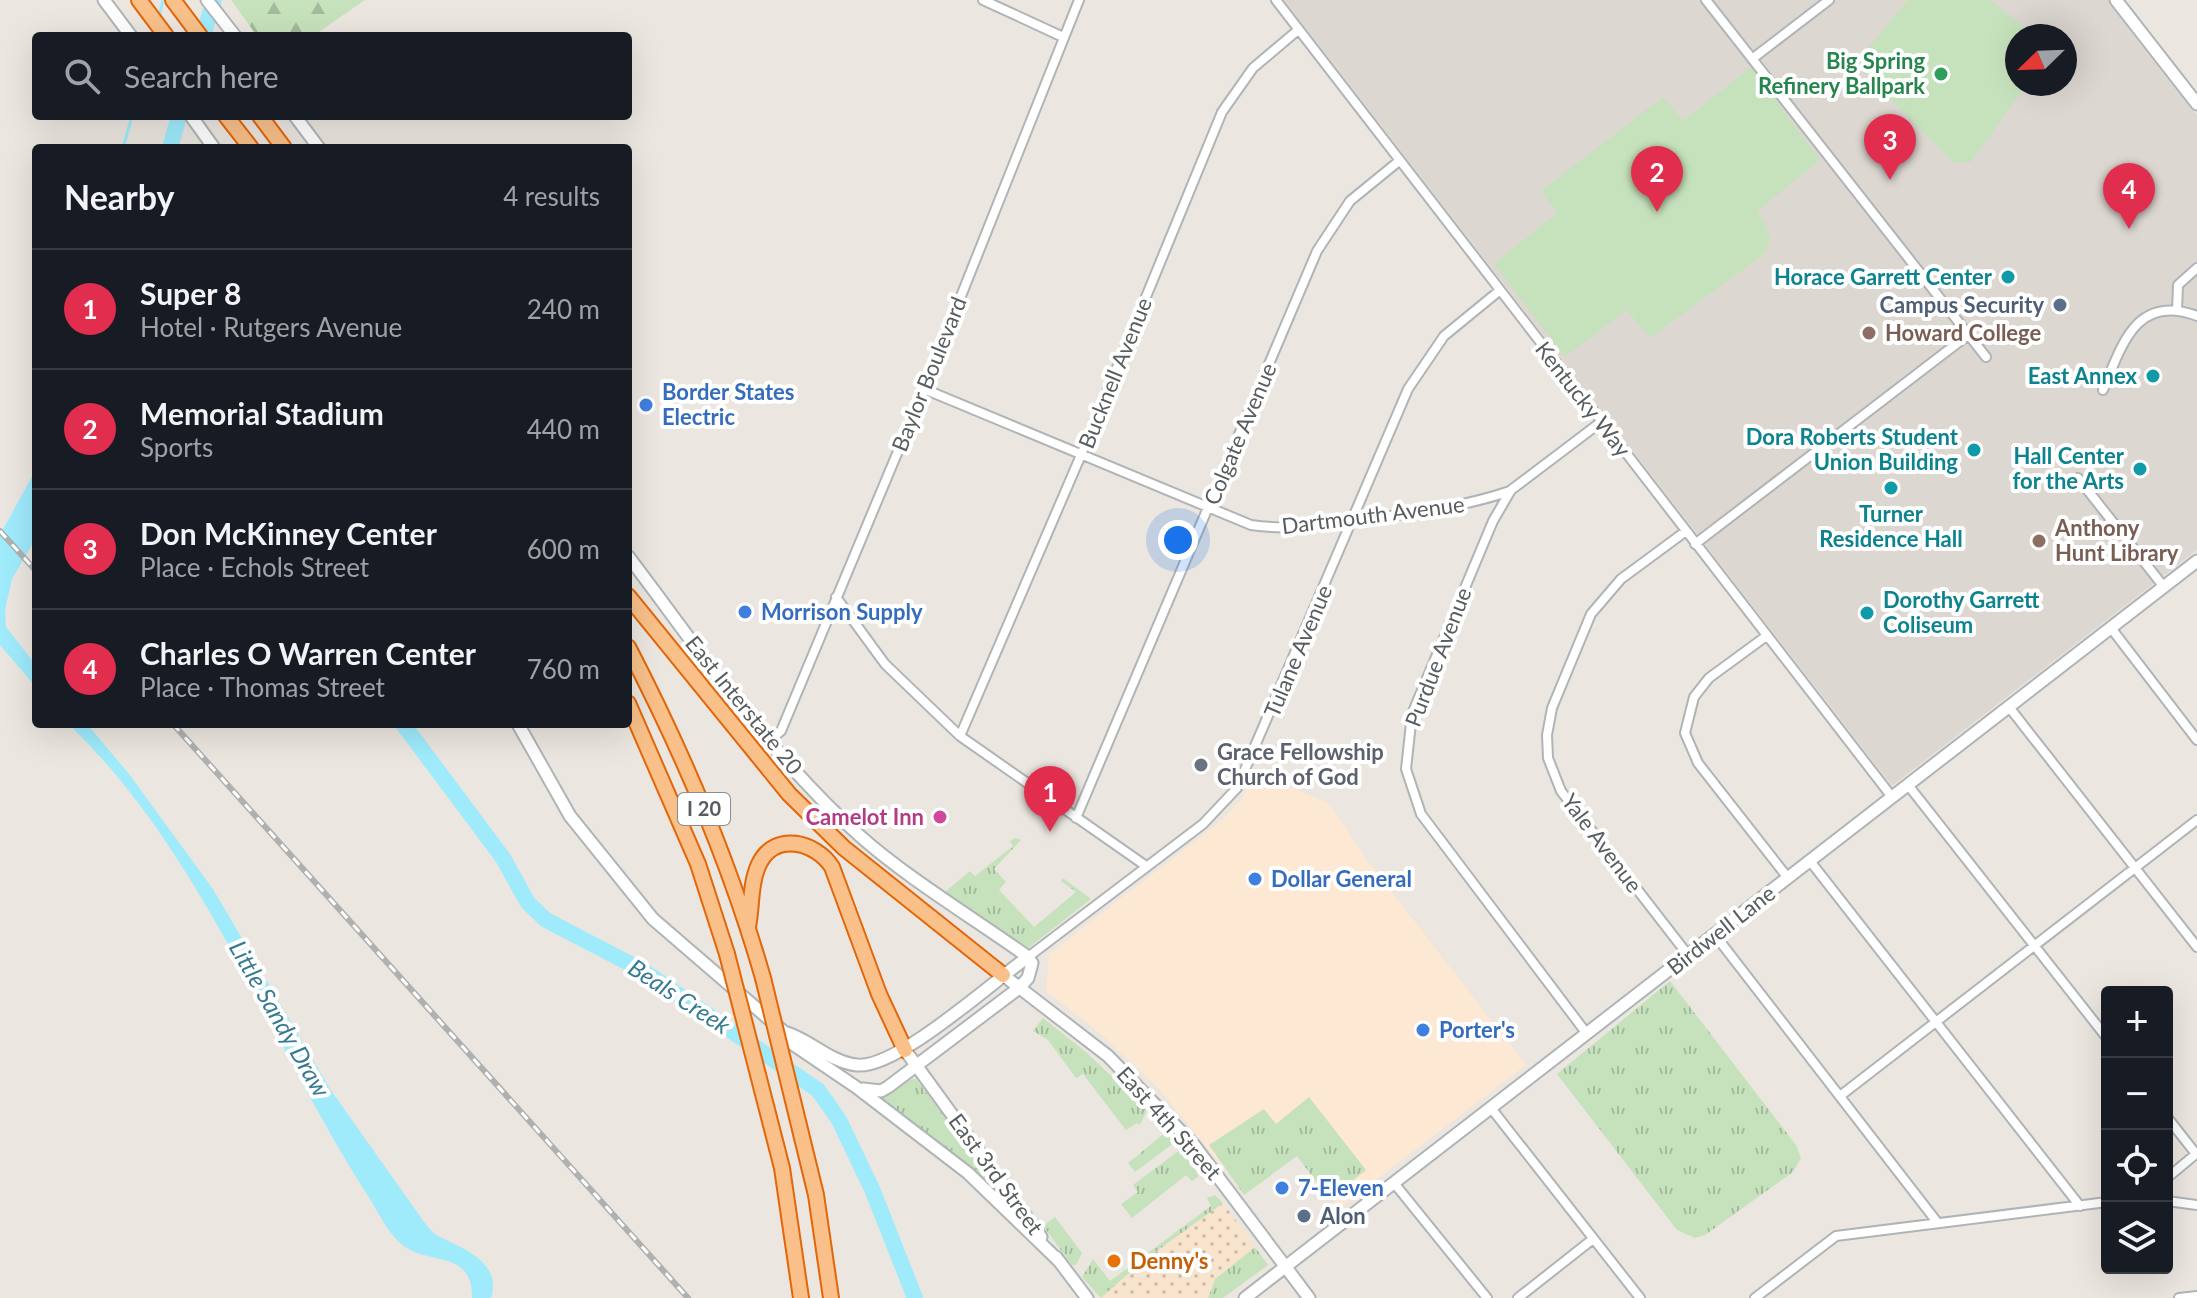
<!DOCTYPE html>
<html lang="en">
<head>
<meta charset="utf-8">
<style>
  :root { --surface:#171b24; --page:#242831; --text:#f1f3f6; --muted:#9ea1a6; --line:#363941; --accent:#e22e4e }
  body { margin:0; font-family:Lato,sans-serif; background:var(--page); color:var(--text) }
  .controls { position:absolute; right:24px; bottom:24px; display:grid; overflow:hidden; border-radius:8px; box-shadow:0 8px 32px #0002 }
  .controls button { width:72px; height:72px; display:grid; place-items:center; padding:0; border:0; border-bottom:2px solid var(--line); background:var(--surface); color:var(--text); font:40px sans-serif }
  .compass { position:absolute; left:2005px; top:24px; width:72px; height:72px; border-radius:50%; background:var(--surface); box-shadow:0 8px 32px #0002; rotate:247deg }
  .you { position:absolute; left:1178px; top:540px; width:28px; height:28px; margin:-20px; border:6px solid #fff; border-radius:50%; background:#1a73e8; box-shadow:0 0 0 12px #1a73e833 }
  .badge { display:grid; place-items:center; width:52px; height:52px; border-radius:50%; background:var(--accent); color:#fff; font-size:26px; font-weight:700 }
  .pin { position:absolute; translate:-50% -66px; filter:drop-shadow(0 2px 4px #0008) }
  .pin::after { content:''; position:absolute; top:42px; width:28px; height:24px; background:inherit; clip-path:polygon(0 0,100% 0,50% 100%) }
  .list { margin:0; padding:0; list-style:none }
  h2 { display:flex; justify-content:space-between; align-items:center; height:104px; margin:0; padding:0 32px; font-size:34px }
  h2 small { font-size:26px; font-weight:400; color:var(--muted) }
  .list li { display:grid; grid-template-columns:52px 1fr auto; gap:24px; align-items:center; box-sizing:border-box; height:120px; padding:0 32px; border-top:2px solid var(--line) }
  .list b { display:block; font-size:30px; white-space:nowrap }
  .list p { margin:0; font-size:26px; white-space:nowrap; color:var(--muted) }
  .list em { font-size:26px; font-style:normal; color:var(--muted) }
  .icon { flex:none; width:44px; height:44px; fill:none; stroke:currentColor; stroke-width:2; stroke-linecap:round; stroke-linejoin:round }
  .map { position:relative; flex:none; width:2197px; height:1298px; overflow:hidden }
  .search { position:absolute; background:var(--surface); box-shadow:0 8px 32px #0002; left:32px; top:32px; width:600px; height:88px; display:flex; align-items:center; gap:20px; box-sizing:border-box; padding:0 28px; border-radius:8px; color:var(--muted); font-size:30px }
  .panel { position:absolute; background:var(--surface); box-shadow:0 8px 32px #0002; left:32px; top:144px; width:600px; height:584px; border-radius:8px }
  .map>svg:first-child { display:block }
</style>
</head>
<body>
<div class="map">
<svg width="2197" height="1298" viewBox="0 0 2197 1298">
  <defs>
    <pattern id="grass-tufts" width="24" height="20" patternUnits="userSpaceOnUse" patternTransform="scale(2)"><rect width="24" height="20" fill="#c6e2bc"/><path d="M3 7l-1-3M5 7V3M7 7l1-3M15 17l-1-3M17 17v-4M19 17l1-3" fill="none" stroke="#a4ba9c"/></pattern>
    <pattern id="forest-firs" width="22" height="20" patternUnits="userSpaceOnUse" patternTransform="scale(2)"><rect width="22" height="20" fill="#c6e2bc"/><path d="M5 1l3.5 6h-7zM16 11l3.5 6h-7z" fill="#a4ba9c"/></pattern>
    <pattern id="sand-dots" width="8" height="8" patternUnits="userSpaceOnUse" patternTransform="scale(2)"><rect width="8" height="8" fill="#f8e3cd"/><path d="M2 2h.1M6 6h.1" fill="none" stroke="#cba" stroke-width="1.8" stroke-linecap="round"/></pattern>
  </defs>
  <rect width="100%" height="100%" fill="#ebe6df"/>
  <path fill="#fce8d3" d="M1256,773L1330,804L1367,860L1526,1065L1339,1208L1298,1153L1245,1194L1158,1088L1101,1034L1046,991L1049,954L1222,820L1240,801Z"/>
  <path fill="#ddd7d1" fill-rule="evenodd" d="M1284,0H2108L2197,115V550L1892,786ZM2017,36H2065V84H2017Z"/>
  <path fill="url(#grass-tufts)" d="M1015,838L1021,840L994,869L1006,882L999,890L1034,927L1076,892L1061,881L1063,878L1091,899L1027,949L945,892L970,871L975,876L1013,846L1010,841Z
    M1670,981L1796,1145L1801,1158L1793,1172L1705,1235L1695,1238L1677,1230L1557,1074Z
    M1043,1018L1087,1053L1147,1110L1140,1125L1137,1123L1126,1130L1083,1074L1076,1078L1048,1040L1033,1031Z
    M912,1079H916L1009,1204L879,1098Z
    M1309,1097L1366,1170L1329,1199L1297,1156L1244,1195L1209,1145L1264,1109L1276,1124Z
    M1166,1132L1175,1142L1135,1172L1128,1163Z
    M1181,1149L1199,1176L1192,1181L1186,1175L1132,1218L1121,1204L1138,1192L1133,1185Z
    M1215,1195L1223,1203L1142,1262L1101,1298L1082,1277L1093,1259L1110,1281L1211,1206L1207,1198Z
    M1055,1217L1082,1253L1076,1265H1072L1043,1226Z
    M1255,1247L1268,1265L1223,1298H1208L1215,1279Z"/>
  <path fill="url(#forest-firs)" d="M231,0H365L313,36H257Z"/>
  <path fill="url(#sand-dots)" d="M1223,1203L1255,1247L1215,1279L1208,1298H1101L1142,1262Z"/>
  <path fill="#c6e2bc" d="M1908,0H1990L2035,36H2017V84H2027L1971,162L1954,163L1855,64Z
    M1751,67L1820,160L1757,211C1768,227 1775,235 1764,254L1650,338L1627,310L1565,357L1494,264L1557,213L1541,191L1663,97L1683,121Z"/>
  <path fill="#9febfc" d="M36,469V538L12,579L5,610L6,627L36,665V687L0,645V535Z
    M68,724H87L129,774L213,889L330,1089L422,1219C427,1226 433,1234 440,1237C465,1249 502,1263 491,1298H472C473,1246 423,1268 398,1241C386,1229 377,1210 368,1196C270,1044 201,849 68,724Z"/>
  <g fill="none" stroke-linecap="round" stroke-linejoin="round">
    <path stroke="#9febfc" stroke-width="3" d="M159,17L163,0
      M123,148L132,116"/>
    <path stroke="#9febfc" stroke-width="16" d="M203,36L214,0
      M170,148L179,116
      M403,724L503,858L528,903L546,920L642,970L818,1090L839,1120L872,1189L915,1298"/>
    <g stroke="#b0b4b7" stroke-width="12">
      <path id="street" d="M983,0L1063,37
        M1276,0L1892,797
        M1706,0L1986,357
        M1752,59L1829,0
        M2177,310L2178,285L2197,268
        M924,389L1251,525C1292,531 1329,524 1369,519C1418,512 1463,507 1510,491
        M2103,390C2122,345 2136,293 2197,316
        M2078,478L2164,587
        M1686,531L1621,579L1591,614L1552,708L1547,735L1548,758L1561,791L1688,955
        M1695,544L1968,335
        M836,597L885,664L960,736L1146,866
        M2111,628L2197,740
        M1765,637L1709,678L1694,697L1685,733L1698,763L1788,878
        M2009,707L2197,947
        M960,736L1081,455L1222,112L1253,68L1298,30
        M769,741L781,731L924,389L1079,0
        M1908,785L2107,1038
        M1076,818L1317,251L1350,201L1399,161
        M1810,861L2080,1206
        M1715,935L1937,1222
        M1028,957L1203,824L1237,788L1408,389L1444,336L1499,291
        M1587,1034L1421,814L1406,769L1412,714L1493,521L1511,490L1601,422
        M1840,1096L2197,820
        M1491,1108L1640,1298
        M2167,1117L2196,1154
        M2167,1178L2197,1153
        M1394,1183L1487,1298
        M2167,1201L2197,1205
        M1518,1298L1593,1239
        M1755,1298L1836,1236L2107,1202
        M2179,1298L2197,1296"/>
    </g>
    <g stroke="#afb5b7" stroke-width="15">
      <path id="secondary" d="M104,0L131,36
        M207,0L235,36
        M2116,0L2197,104
        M191,116L214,148
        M295,116L319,148
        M628,556C701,652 769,755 860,836C907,878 975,919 1028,957
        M518,724L570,816L653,919L784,1032L791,1043L856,1087L968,1173L1059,1261
        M1003,975L1108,1056L1194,1145L1309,1298
        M784,1032C810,1039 829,1062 857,1065C897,1069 992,982 1028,957
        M905,1050L1041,1237
        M863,1089L881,1091L888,1087L1019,988L1028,978L1032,963L1028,957
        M1056,1257L1087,1298
        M1245,1298L2197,561"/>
    </g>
    <g stroke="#e36608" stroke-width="18">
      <path id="highway" d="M139,0L166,36
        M173,0L200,36
        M226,116L251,148
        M260,116L284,148
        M628,596L789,794L844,848L1003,975
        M628,647C683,753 730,863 763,978
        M628,703L698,864L727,954
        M748,927C752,907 750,883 759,864C775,831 816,842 832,867L879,994L905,1050
        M782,1168L801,1298
        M816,1195L831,1298"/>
    </g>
    <use href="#street" stroke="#fff" stroke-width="8"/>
    <use href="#secondary" stroke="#fff" stroke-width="11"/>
    <use href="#highway" stroke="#f9c089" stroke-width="14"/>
    <g stroke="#afb0b0" stroke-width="6">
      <path id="rail" d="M0,531L36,571
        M173,724L688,1298"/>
    </g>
    <use href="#rail" stroke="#fff" stroke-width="3" stroke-dasharray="9" stroke-linecap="butt"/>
    <g stroke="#e36608" stroke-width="18" stroke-linecap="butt">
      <path id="highway-bridge" d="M727,954L782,1168
        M763,978L816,1195"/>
    </g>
    <use href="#highway-bridge" stroke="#f9c089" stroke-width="14"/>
  </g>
  <circle fill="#2e9e5b" stroke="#fff" stroke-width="3" cx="1941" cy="74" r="8"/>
  <g fill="#0f9aa8" stroke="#fff" stroke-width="3">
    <circle cx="2008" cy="277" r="8"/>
    <circle cx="2153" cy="376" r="8"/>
    <circle cx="1974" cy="450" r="8"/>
    <circle cx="2140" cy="469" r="8"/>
    <circle cx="1891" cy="488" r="8"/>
    <circle cx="1867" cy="613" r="8"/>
  </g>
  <g fill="#5c6f8a" stroke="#fff" stroke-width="3">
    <circle cx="2060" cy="305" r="8"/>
    <circle cx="1304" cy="1216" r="8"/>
  </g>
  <g fill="#8d6e63" stroke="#fff" stroke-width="3">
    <circle cx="1869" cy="333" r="8"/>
    <circle cx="2039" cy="541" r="8"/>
  </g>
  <g fill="#3f7fe0" stroke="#fff" stroke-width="3">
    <circle cx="646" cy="405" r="8"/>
    <circle cx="745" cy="612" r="8"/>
    <circle cx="1255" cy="879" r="8"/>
    <circle cx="1423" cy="1030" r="8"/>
    <circle cx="1282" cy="1188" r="8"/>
  </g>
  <circle fill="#6b7280" stroke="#fff" stroke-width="3" cx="1201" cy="765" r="8"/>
  <circle fill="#d1479c" stroke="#fff" stroke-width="3" cx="940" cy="817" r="8"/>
  <circle fill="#e8710a" stroke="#fff" stroke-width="3" cx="1114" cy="1261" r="8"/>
  <g text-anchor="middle" stroke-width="8" stroke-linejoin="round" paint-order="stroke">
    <rect fill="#fff" stroke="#8a8e90" stroke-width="2" x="678" y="793" width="52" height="32" rx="6"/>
    <g font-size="20" font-weight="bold" fill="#585e60">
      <text x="704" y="816">I 20</text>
    </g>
    <g font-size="22" font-weight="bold" fill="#27864d" stroke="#fff" text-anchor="end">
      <text x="1925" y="69">Big Spring<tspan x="1925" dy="25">Refinery Ballpark</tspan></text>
    </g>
    <g font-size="22" font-weight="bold" fill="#0d838f" stroke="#fff" text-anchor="end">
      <text x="1992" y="285">Horace Garrett Center</text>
      <text x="2137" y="384">East Annex</text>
      <text x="1958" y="445">Dora Roberts Student<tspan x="1958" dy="25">Union Building</tspan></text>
      <text x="2124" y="464">Hall Center<tspan x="2124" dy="25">for the Arts</tspan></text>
      <text x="1891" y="522" text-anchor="middle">Turner<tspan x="1891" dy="25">Residence Hall</tspan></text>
      <text x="1883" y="608" text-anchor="start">Dorothy Garrett<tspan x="1883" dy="25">Coliseum</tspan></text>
    </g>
    <g font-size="22" font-weight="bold" fill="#4e5e75" stroke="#fff" text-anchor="end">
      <text x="2044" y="313">Campus Security</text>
      <text x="1320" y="1224" text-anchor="start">Alon</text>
    </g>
    <g font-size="22" font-weight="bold" fill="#785e54" stroke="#fff" text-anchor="start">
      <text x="1885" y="341">Howard College</text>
      <text x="2055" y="536">Anthony<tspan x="2055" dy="25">Hunt Library</tspan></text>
    </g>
    <g font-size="22" fill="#585e60" stroke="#fff">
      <text transform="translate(1115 373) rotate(-68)" y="8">Bucknell Avenue</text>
      <text transform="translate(929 374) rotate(-68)" y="8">Baylor Boulevard</text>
      <text transform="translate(1583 399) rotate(52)" y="8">Kentucky Way</text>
      <text transform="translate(1240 434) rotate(-67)" y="8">Colgate Avenue</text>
      <text transform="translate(1373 515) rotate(-7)" y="8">Dartmouth Avenue</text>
      <text transform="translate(1298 651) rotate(-67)" y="8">Tulane Avenue</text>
      <text transform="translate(1438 657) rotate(-69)" y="8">Purdue Avenue</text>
      <text transform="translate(744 705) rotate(51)" y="8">East Interstate 20</text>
      <text transform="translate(1602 843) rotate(53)" y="8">Yale Avenue</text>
      <text transform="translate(1721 930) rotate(-38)" y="8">Birdwell Lane</text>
      <text transform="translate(1169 1123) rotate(48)" y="8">East 4th Street</text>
      <text transform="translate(996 1174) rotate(54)" y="8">East 3rd Street</text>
    </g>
    <g font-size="22" font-weight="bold" fill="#366cbe" stroke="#fff" text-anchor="start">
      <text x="662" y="400">Border States<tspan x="662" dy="25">Electric</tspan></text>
      <text x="761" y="620">Morrison Supply</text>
      <text x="1271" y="887">Dollar General</text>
      <text x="1439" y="1038">Porter's</text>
      <text x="1298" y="1196">7-Eleven</text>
    </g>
    <g font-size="22" font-weight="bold" fill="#5b616d" stroke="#fff" text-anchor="start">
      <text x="1217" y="760">Grace Fellowship<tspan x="1217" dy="25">Church of God</tspan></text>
    </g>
    <g font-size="22" font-weight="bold" fill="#b23c85" stroke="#fff" text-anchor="end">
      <text x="924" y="825">Camelot Inn</text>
    </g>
    <g font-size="22" font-weight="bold" fill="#c56008" stroke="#fff" text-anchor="start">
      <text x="1130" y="1269">Denny's</text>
    </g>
    <g font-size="24" font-style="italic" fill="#367b92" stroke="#fff">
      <text transform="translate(679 997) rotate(33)" y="8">Beals Creek</text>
      <text transform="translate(279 1019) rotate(60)" y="8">Little Sandy Draw</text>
    </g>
  </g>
</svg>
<div class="controls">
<button>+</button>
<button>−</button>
<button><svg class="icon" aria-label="locate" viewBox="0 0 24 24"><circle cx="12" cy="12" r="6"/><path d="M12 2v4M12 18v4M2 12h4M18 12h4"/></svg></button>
<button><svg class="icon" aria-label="layers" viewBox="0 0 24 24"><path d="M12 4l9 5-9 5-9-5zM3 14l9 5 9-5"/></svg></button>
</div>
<svg class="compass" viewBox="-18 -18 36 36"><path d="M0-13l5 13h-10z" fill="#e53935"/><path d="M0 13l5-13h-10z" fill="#9ea1a6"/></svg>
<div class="you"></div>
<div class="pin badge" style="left:1050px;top:832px">1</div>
<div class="pin badge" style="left:1657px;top:212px">2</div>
<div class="pin badge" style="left:1890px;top:180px">3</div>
<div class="pin badge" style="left:2129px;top:229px">4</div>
<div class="search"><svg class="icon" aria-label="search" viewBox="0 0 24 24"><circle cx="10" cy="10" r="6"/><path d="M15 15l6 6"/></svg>Search here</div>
<section class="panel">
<h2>Nearby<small>4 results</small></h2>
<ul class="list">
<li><span class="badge">1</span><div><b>Super 8</b><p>Hotel · Rutgers Avenue</p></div><em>240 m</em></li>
<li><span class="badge">2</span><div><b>Memorial Stadium</b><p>Sports</p></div><em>440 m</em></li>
<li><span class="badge">3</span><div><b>Don McKinney Center</b><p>Place · Echols Street</p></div><em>600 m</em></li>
<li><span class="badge">4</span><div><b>Charles O Warren Center</b><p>Place · Thomas Street</p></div><em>760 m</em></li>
</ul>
</section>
</div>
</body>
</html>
